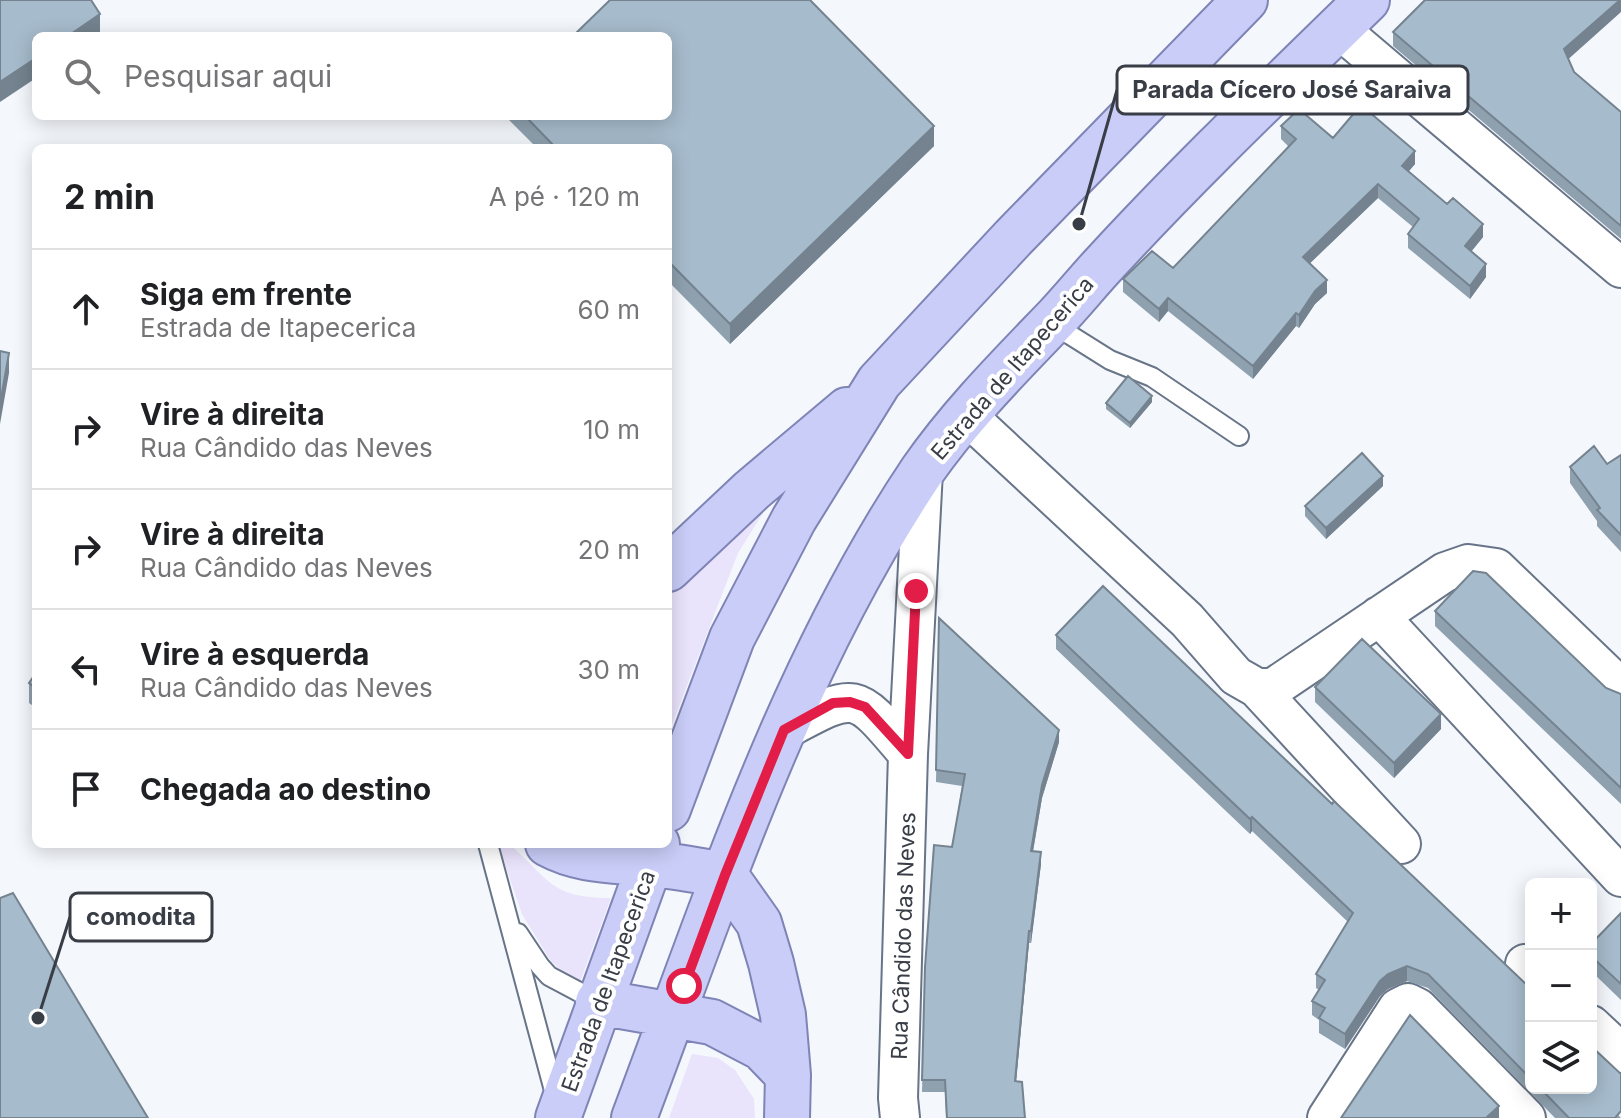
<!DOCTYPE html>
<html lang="pt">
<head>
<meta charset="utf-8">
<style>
  :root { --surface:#fff; --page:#f2f2f2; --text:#202124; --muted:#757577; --line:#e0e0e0 }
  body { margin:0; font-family:Inter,sans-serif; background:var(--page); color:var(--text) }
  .controls { position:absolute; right:24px; bottom:24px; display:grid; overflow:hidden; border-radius:12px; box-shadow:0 4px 20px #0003 }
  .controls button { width:72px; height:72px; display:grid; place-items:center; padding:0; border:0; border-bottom:2px solid var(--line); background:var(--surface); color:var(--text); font:40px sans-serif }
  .stop { position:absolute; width:24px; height:24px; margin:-18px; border:6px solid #e11d48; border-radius:50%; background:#fff }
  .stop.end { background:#e11d48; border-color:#fff; box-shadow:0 2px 8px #0008 }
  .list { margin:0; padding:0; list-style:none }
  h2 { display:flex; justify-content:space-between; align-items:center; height:104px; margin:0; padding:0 32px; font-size:34px }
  h2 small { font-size:26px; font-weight:400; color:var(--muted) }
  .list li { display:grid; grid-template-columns:52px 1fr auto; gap:24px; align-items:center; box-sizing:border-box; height:120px; padding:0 32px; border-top:2px solid var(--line) }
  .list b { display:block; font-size:30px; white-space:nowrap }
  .list p { margin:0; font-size:26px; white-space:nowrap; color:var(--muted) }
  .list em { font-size:26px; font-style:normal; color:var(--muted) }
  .icon { flex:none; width:44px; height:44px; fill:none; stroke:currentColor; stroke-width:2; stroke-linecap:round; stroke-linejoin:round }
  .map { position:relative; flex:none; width:1621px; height:1118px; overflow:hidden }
  .search { position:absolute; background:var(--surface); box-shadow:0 4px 20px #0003; left:32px; top:32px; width:640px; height:88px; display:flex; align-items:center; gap:20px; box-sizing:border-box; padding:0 28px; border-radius:12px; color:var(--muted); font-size:30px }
  .panel { position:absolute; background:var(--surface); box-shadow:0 4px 20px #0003; left:32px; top:144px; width:640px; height:704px; border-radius:12px }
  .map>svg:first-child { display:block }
</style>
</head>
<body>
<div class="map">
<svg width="1621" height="1118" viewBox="0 0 1621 1118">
  <rect width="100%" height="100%" fill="#f4f7fc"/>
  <path fill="#eae3fc" d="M778,489L738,553L668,735V571Z
    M498,844H509C550,879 549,898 611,898L580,982L576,984L550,960L522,914Z
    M692,1054L718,1058L735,1070L754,1099L755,1118H669Z"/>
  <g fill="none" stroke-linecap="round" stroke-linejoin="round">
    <g stroke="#687487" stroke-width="22">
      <path id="lane" d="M1051,323L1110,360L1152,377L1239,436
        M488,844L556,1098
        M518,933L540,966L549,976L598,1002"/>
    </g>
    <g stroke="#687487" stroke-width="42">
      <path id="street" d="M1338,28L1621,268
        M965,414L1187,620L1236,676L1257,688H1273L1445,572L1468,564L1496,568L1621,688
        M1379,616L1621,877
        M1257,688L1401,844
        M784,730C857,691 854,690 908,754
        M1525,964L1531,969
        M1591,1025L1621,1053
        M900,1118L898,1098L908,754L923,471
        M1327,1118L1398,1008L1408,1003L1418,1008L1526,1118"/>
    </g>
    <g stroke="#7f84b6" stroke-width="48">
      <path id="primary" d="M668,569L752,490L847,410
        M668,809L732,638L794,519L879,382L1013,238L1245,0
        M548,844C581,862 615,860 651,864C675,866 700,871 725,875L759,923L771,963L783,1015L788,1075L787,1118
        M598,1002L712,1022L762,1048L788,1075
        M558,1118L657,844
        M634,1118C717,898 790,668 922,471C961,415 1010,366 1057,317C1074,299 1090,279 1107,261C1190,171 1279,86 1367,0"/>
    </g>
    <use href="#lane" stroke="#fff" stroke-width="18"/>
    <use href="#street" stroke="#fff" stroke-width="38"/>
    <use href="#primary" stroke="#c9cdf7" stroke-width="44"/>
  </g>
  <path fill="#8fa1af" d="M1393,32L1568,59L1574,72L1621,112V239L1393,46Z
    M508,116H668L934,146L730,344L668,281V148H537L508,119Z
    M1281,126L1333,138L1415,164L1409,171L1483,237L1471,252L1486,277L1470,299L1408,248V234L1413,227L1378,198L1310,263L1327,293L1315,304L1299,328L1296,326L1253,379L1168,311L1159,322L1123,292V279L1173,268L1289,147L1281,139Z
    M1152,402L1130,428L1106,409V403Z
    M1621,455V552L1597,526V521L1570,483V467L1607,464Z
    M1383,486L1326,539L1305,516V506Z
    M1435,611L1621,694V804L1435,626Z
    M939,618L1059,742L1042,798L1033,851L1041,864L1031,943H1029L1016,1081L1025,1118H946L945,1092H922L925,967L952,847L962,786L936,782Z
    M1056,635L1332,804L1531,989V1088H1591L1621,1118H1555L1428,988L1407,981L1388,989L1380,996L1345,1049L1319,1033V1020L1312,1015V1001L1319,990L1316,988V974L1348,922L1252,831L1250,834L1056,649Z
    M36,673V708L29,703V683Z
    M1315,687L1441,729L1394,778L1315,702Z
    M1621,913V1000L1591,971V944Z"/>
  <path fill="#74838f" d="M1620,0H1621V12L1564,63V49Z
    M100,14V34L97,36H68Z
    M36,58V78L0,102V82Z
    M934,126V146L730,344V324Z
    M1415,151V164L1402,179V166Z
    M1378,184V198L1303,270V257Z
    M1483,224V237L1465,259V246Z
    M1486,264V277L1470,299V286Z
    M1327,280V293L1315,304L1299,328V315L1315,291Z
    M1168,298V311L1159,322V309Z
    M1296,313V326L1253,379V366Z
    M9,353V373L0,424V404Z
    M1152,396V402L1130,428V423Z
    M1383,476V486L1326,539V528Z
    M1441,714V729L1394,778V763Z
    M1059,730V742L1042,798L1031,863V851L1042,785Z
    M1252,817V831L1250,834V819Z
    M1041,852V864L1031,943V931Z
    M1029,931V943L1015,1094V1081Z
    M1407,966V981L1388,989L1380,996L1345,1049V1034L1380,981L1388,974Z
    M1499,1106V1118H1486Z"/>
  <path fill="#a6bbcc" stroke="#74838f" stroke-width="2" d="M0,0H91L100,14L68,36H36V58L0,82Z
    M610,0H810L934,126L730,324L668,261V148H556L525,116H668V36H573Z
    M1425,0H1620L1564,49L1574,72L1621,112V226L1393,32Z
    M1361,105L1415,151L1402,166L1447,204L1453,198L1483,224L1465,246L1486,264L1470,286L1408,234L1419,219L1378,184L1303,257L1327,280L1315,291L1299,315L1296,313L1253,366L1168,298L1159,309L1123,279L1152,251L1173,268L1296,139L1281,126L1299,109L1333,138Z
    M0,351L9,353L0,404Z
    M1128,376L1152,396L1130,423L1106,403Z
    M1594,446L1607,464L1621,455V535L1597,510L1600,508L1570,467Z
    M1362,453L1383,476L1326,528L1305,506Z
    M1473,571L1486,573L1606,688L1621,694V788L1435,611Z
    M1103,586L1332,804L1334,801L1531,989V1079L1428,974L1407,966L1388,974L1380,981L1345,1034L1319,1018L1325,1008L1312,1001L1325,980L1316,974L1353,913L1252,817L1250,819L1056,635Z
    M939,618L1059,730L1042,785L1031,851L1041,852L1031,931H1029L1015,1081L1022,1082L1025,1118H947L945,1080H922L925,967L934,845L952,847L965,774L936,770Z
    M1362,639L1441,714L1394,763L1315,687Z
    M36,673V688L29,683Z
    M13,893L148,1118H0V898Z
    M1621,913V984L1591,956V944Z
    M1410,1015L1499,1106L1486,1118H1341Z
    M1591,1046L1621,1074V1111L1615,1118H1569L1540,1088H1591Z"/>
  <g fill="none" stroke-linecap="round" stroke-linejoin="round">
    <path stroke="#e11d48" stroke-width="10" d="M684,986L725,875L784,730L833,703L850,702L865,707L908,754L916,591"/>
  </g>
  <g text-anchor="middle" stroke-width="8" stroke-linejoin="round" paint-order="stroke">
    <g font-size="22" fill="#383d46" stroke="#fff">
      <text transform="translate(1012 368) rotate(-49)" y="8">Estrada de Itapecerica</text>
      <text transform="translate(903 936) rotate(-88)" y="8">Rua Cândido das Neves</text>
      <text transform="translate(608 981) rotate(-70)" y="8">Estrada de Itapecerica</text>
    </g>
  </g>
  <path fill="none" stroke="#383d46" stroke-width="3" d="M1079 224L1117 90M38 1018L70 917"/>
  <g fill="#383d46" stroke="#fff" stroke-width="3">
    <circle cx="1079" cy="224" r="8"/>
    <circle cx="38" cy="1018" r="8"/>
  </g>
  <g fill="#fff" stroke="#383d46" stroke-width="3">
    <rect x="1117" y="66" width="351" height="48" rx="8"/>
    <rect x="70" y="893" width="142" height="48" rx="8"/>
  </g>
  <g font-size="24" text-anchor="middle" font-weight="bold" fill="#383d46">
    <text x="1292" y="98">Parada Cícero José Saraiva</text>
    <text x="141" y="925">comodita</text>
  </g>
</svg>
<div class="controls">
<button>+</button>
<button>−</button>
<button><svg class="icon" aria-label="layers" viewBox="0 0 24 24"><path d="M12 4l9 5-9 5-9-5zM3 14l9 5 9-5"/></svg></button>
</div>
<div class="stop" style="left:684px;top:986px"></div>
<div class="stop end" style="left:916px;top:591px"></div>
<div class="search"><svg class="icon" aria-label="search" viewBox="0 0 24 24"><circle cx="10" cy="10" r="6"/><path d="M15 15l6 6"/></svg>Pesquisar aqui</div>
<section class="panel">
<h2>2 min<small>A pé · 120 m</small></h2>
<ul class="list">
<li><svg class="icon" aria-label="ahead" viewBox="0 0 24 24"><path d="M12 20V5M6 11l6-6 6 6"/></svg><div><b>Siga em frente</b><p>Estrada de Itapecerica</p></div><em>60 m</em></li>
<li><svg class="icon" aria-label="right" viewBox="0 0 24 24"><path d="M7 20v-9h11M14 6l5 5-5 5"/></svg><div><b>Vire à direita</b><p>Rua Cândido das Neves</p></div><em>10 m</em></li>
<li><svg class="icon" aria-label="right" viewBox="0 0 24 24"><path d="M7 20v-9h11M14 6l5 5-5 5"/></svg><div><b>Vire à direita</b><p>Rua Cândido das Neves</p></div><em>20 m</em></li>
<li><svg class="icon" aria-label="left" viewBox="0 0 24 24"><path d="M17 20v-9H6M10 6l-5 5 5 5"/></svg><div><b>Vire à esquerda</b><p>Rua Cândido das Neves</p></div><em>30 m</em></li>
<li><svg class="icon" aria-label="arrive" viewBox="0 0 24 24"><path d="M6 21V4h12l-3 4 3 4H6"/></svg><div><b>Chegada ao destino</b></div></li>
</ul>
</section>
</div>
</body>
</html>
